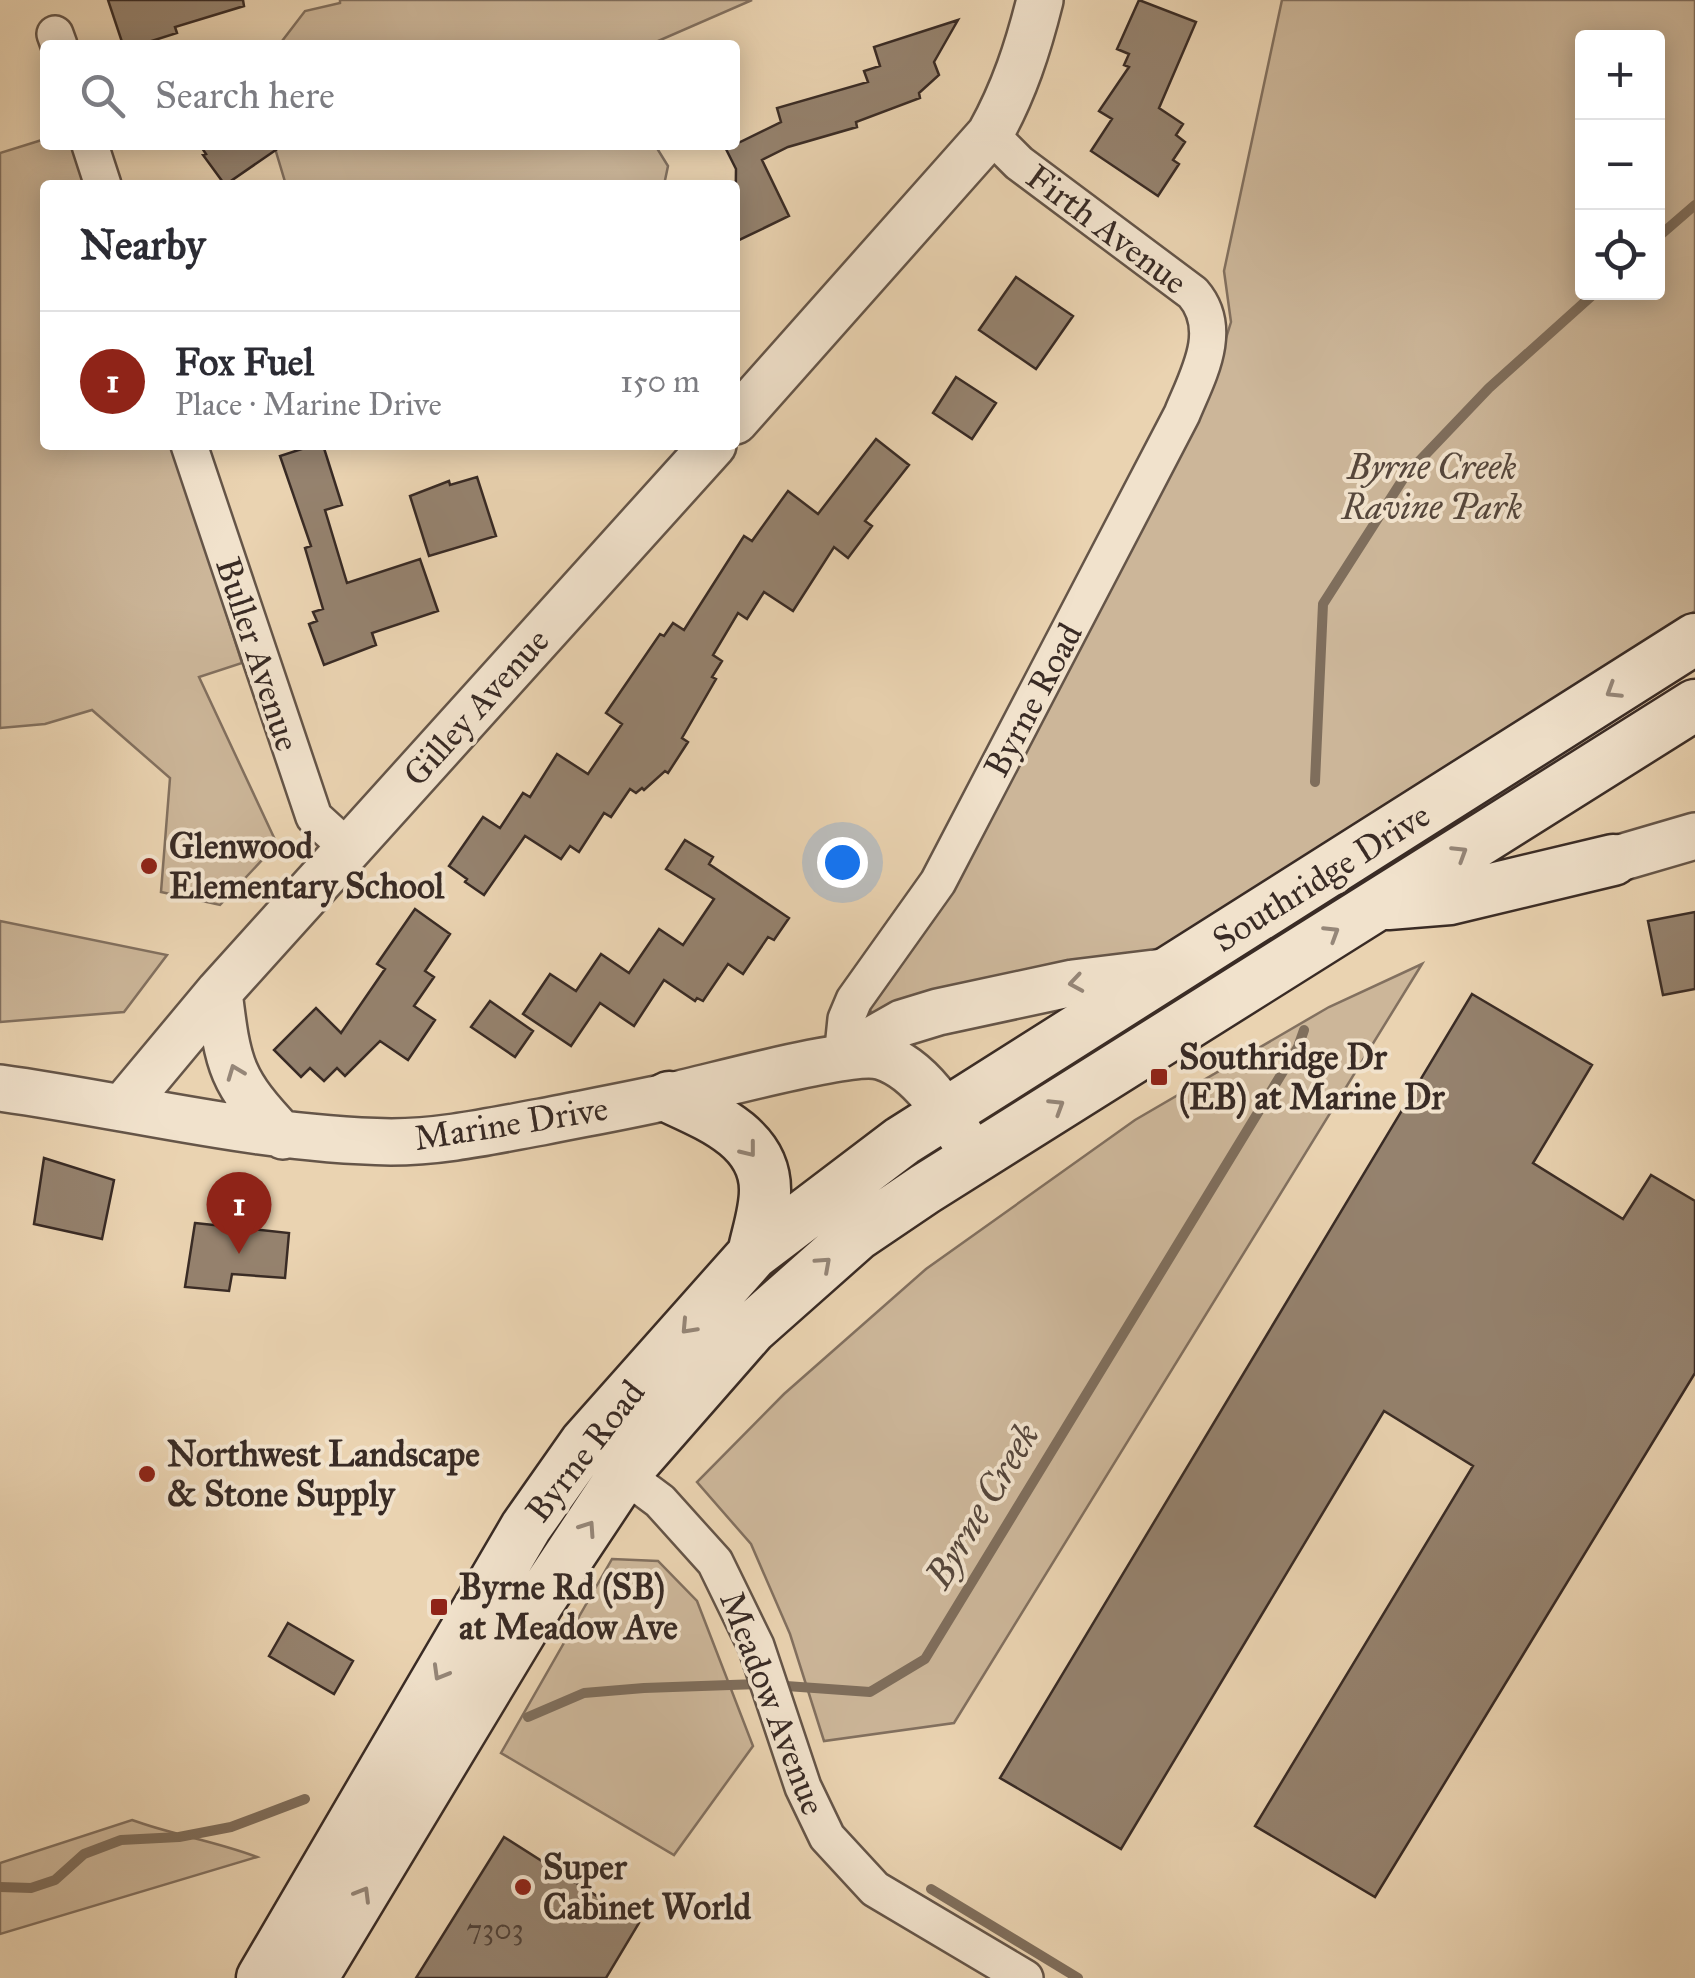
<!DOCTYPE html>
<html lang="en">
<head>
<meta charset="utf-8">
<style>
  :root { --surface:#fff; --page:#f7f7f7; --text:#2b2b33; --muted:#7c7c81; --line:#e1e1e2; --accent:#8f2418 }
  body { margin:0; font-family:"IM FELL Great Primer",serif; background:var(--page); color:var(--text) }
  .controls { position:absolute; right:30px; top:30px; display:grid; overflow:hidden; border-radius:10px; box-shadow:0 5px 25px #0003 }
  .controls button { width:90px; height:90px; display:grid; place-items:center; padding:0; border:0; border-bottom:2px solid var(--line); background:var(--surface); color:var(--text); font:50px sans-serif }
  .you { position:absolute; left:842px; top:862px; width:35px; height:35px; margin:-25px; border:8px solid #fff; border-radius:50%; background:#1a73e8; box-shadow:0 0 0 15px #1a73e833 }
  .badge { display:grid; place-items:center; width:65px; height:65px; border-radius:50%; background:var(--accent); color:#fff; font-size:32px; font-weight:700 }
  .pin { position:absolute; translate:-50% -82px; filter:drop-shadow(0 2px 5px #0008) }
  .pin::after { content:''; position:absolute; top:52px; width:35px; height:30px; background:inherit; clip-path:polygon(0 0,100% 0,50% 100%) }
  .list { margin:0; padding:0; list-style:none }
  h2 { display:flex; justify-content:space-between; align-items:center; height:130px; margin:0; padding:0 40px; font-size:42px }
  h2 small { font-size:32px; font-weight:400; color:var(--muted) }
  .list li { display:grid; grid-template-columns:65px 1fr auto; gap:30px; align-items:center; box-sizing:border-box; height:140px; padding:0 40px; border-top:2px solid var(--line) }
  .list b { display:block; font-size:38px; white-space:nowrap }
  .list p { margin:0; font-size:32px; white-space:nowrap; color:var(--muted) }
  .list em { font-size:32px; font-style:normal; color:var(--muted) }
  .icon { flex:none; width:55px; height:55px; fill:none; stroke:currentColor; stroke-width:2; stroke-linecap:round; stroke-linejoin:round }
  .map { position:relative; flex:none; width:1695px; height:1978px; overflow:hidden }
  .search { position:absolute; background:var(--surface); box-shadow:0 5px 25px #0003; left:40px; top:40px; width:700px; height:110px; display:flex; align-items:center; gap:25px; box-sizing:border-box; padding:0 35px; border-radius:10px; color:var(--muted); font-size:38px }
  .panel { position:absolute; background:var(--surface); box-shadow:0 5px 25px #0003; left:40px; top:180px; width:700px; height:270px; border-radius:10px }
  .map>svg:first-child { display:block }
</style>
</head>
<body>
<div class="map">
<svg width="1695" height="1978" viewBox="0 0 1695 1978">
  <rect width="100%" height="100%" fill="#ead3b1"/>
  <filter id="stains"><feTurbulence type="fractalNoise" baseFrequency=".002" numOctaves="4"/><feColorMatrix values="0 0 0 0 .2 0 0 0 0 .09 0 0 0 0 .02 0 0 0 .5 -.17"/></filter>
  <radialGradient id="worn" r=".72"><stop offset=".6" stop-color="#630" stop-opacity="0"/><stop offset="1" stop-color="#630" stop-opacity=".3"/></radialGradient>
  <path fill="#ccb699" stroke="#82705f" stroke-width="2.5" fill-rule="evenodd" d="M340,0H752L649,45H279L305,11L340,3Z
    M1282,0H1695V611L1156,953L875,1015L868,1009L1223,348L1231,322L1224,271ZM1582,38H1658V292H1582Z
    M45,139V145H77L90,185H45V445H173L242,663L199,677L277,844L220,905L161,892L170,778L92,710L45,724L0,728V153Z
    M274,145H655L668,166L664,185H286Z
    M0,921L167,955L124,1012L0,1022Z
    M1422,964L954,1723L824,1741L790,1634L751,1544L697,1482L784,1394L926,1269L1135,1120L1329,1007Z
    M612,1559L658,1561L697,1601L753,1746L674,1855L501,1753Z
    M132,1820C173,1835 215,1841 257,1857L0,1934V1863Z"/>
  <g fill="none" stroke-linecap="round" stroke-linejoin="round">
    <path stroke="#7f6e5c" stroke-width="10" d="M1658,237L1695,205
      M1315,782L1323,604L1405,476L1489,388L1596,292
      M528,1717L584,1693L644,1688L759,1684L870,1692L925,1659L1298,1047L1304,1030
      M0,1887L31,1888L55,1880L84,1854L121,1840L179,1837L231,1827L305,1799
      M931,1889L1078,1978"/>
  </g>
  <path fill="#95826e" stroke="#392b25" stroke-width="2.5" d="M108,0H243L244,6L175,27L177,33L139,45H123Z
    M1139,0L1196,22L1159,108L1183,124L1176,135L1185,142L1173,160L1179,164L1158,196L1091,151L1112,119L1099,111L1129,67L1124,65L1129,54L1117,49Z
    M958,20L934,62L939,75L919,93L920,98L856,122L857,127L788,147L762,160L789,216L735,242L736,169L726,149L781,122L777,108L868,82L864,71L880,66L874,47Z
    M200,145H283L225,185L203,155L206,154Z
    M1016,277L1073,316L1036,369L979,330Z
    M956,377L996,403L972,439L933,413Z
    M876,439L909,465L865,521L872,526L848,558L834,547L793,611L764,592L747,619L738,613L713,655L722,661L712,677L716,679L682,738L688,742L668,773L665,771L644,790L642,788L636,793L630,789L611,817L604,813L579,852L570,846L561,859L525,836L484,895L465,882L467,879L449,866L483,817L500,828L523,793L530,797L557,754L588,774L622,724L606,713L660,634L664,636L673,623L684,630L744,536L752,541L788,491L818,514Z
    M314,445H323L342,505L325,510L347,583L420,559L438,611L372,633L376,645L324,665L309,624L317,621L313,612L323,609L305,548L311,546L280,456Z
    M477,477L496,536L429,556L410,496L449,481L450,485Z
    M685,840L713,857L709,864L789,918L774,940L768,937L743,974L728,964L703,1001L697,998L695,1001L664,980L634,1026L600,1003L571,1046L523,1014L550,974L576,991L601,954L629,973L659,929L683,945L714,899L666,869Z
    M415,909L450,934L425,971L434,977L414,1006L435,1020L408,1060L380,1041L345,1076L337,1068L324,1081L310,1068L301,1077L274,1050L316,1008L341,1033L385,969L377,964Z
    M1695,912V989L1663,995L1648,921Z
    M1472,994L1592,1065L1533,1163L1623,1219L1651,1175L1695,1201V1373L1375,1897L1255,1826L1473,1466L1384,1411L1121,1849L1000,1778Z
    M490,1001L533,1031L515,1057L471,1027Z
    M44,1158L114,1180L102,1239L34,1224Z
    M195,1223L289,1233L285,1278L232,1274L229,1291L185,1287Z
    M288,1623L353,1661L334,1694L269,1656Z
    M504,1837L639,1923L606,1978H416Z"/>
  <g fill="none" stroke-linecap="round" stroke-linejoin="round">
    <g stroke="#655548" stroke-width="40">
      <path id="minor" d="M55,34L59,45
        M90,145L103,185
        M189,445L314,817L349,849
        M842,1058L846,1019L854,1000L938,882L1182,414C1197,377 1225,330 1193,293L1019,163L990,134
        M605,1460L660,1501L715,1562L756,1646L803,1787L827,1837L875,1889L1025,1978"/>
    </g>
    <g stroke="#655548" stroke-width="50">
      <path id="tertiary" d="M735,421L990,134C1014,91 1028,48 1040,0
        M1613,860L1695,836
        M219,992C228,1067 231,1081 283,1136
        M844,1056L902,1023L938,1012L1073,983L1171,971
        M0,1088C130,1106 259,1140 391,1142C442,1142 491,1131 541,1122C586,1113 631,1105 675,1095C713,1087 854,1047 883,1057C920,1069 947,1113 966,1144
        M123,1107L219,992L713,445"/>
    </g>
    <g stroke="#392b25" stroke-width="55">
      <path id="secondary" d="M1388,904L1450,899L1613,860
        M669,1097C710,1116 766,1138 765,1191C765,1212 757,1234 753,1254
        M262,1978L526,1527L585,1443L753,1254L902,1141L1695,639
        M312,1978L538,1603L623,1475L751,1329L857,1235L925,1189L1695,705"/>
    </g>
    <use href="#minor" stroke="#f1e2cc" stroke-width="35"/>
    <use href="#tertiary" stroke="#f1e2cc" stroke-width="45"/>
    <use href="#secondary" stroke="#f1e2cc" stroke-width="50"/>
  </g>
  <defs><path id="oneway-chevron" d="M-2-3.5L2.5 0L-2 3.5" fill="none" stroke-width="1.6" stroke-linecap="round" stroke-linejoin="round" transform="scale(2.5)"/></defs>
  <g stroke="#958678">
    <use href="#oneway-chevron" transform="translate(1613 691) rotate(148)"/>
    <use href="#oneway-chevron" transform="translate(1460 853) rotate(-32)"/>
    <use href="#oneway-chevron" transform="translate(1332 933) rotate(-32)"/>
    <use href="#oneway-chevron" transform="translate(1076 983) rotate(171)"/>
    <use href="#oneway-chevron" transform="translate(235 1072) rotate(-111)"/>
    <use href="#oneway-chevron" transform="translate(1057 1106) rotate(-32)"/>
    <use href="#oneway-chevron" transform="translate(749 1150) rotate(52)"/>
    <use href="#oneway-chevron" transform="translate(824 1264) rotate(-42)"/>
    <use href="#oneway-chevron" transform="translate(688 1327) rotate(133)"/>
    <use href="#oneway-chevron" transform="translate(588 1528) rotate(-56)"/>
    <use href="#oneway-chevron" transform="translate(440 1673) rotate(120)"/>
    <use href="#oneway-chevron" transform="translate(363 1894) rotate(-59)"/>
  </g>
  <g fill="#8f2418" stroke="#f1e2cc" stroke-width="4">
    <circle cx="149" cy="866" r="10"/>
    <rect x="1149" y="1067" width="20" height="20" rx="5"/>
    <circle cx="147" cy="1474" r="10"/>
    <rect x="429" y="1597" width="20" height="20" rx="5"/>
    <circle cx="523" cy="1887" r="10"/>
  </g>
  <g text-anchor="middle" stroke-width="8" stroke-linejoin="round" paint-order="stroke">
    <g font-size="30" fill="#504137">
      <text x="495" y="1939">7303</text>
    </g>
    <g font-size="35" fill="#392b25" stroke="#f1e2cc">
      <text transform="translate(1107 229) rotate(37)" y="12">Firth Avenue</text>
      <text transform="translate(258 654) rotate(72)" y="12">Buller Avenue</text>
      <text transform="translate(1033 700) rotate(-62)" y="12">Byrne Road</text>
      <text transform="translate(476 707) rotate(-48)" y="12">Gilley Avenue</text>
      <text transform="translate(1321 877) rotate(-32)" y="12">Southridge Drive</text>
      <text transform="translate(511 1123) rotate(-9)" y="12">Marine Drive</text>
      <text transform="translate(585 1451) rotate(-52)" y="12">Byrne Road</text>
      <text transform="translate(773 1703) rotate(69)" y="12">Meadow Avenue</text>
    </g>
    <g font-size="35" font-style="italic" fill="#56473c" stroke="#f1e2cc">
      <text x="1432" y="479">Byrne Creek<tspan x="1432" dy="40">Ravine Park</tspan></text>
    </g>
    <g font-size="35" font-weight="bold" fill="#392b25" stroke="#f1e2cc" text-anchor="start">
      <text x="169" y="858">Glenwood<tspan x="169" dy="40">Elementary School</tspan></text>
      <text x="1179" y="1069">Southridge Dr<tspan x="1179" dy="40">(EB) at Marine Dr</tspan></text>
      <text x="167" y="1466">Northwest Landscape<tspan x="167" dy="40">&amp; Stone Supply</tspan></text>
      <text x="459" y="1599">Byrne Rd (SB)<tspan x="459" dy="40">at Meadow Ave</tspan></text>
      <text x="543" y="1879">Super<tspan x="543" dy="40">Cabinet World</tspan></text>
    </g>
    <g font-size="38" font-style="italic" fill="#56473c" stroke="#f1e2cc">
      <text transform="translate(982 1505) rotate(-59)" y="13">Byrne Creek</text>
    </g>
  </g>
  <rect width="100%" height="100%" filter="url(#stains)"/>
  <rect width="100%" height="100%" fill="url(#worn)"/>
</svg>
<div class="controls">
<button>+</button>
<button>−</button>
<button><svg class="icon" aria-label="locate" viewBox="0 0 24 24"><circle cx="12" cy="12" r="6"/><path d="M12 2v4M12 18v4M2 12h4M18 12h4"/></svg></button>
</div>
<div class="you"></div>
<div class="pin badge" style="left:239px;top:1254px">1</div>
<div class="search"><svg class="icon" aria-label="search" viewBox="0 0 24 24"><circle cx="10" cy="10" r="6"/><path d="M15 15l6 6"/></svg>Search here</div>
<section class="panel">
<h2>Nearby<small></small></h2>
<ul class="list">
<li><span class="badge">1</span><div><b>Fox Fuel</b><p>Place · Marine Drive</p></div><em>150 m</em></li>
</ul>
</section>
</div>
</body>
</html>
